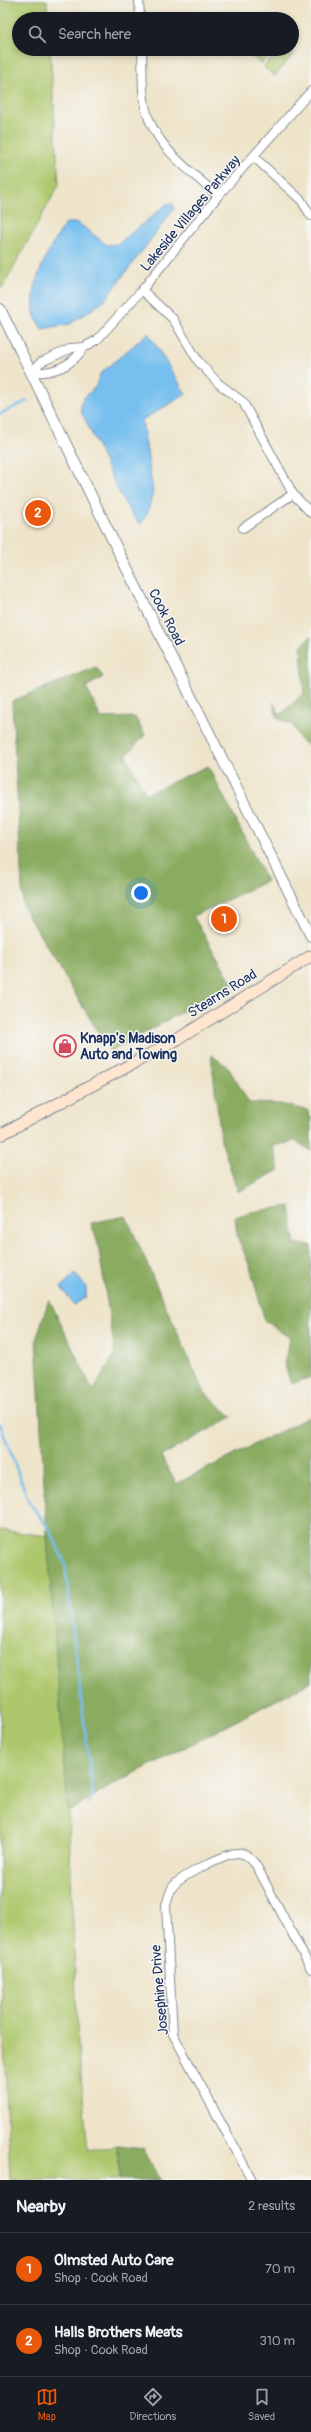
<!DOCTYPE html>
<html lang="en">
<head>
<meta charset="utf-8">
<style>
  :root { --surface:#171b24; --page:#20242c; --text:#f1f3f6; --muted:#9ea1a6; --line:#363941; --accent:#ea580c }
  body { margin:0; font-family:Pangolin,sans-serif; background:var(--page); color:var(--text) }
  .you { position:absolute; left:141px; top:893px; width:14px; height:14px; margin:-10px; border:3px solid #fff; border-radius:50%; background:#1a73e8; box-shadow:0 0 0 6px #1a73e833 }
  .badge { display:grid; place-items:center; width:26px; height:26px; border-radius:50%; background:var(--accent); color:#fff; font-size:13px; font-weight:700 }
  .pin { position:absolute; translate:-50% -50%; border:2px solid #fff; box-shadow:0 1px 4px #0006 }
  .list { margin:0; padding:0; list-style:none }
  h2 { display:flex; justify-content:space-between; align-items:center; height:52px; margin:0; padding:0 16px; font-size:17px }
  h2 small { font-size:13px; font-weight:400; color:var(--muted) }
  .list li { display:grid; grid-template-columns:26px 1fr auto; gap:12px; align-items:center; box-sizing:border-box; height:72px; padding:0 16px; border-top:1px solid var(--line) }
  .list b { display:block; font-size:15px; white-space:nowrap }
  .list p { margin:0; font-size:13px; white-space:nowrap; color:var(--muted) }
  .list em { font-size:13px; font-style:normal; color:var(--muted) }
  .icon { flex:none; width:22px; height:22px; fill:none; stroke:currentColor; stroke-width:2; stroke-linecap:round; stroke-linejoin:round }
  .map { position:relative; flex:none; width:311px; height:2180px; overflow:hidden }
  .search { position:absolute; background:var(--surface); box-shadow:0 2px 6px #0003; left:12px; right:12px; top:12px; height:44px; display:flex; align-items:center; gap:10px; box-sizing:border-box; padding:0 14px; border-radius:22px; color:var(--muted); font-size:15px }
  .sheet { height:196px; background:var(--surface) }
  nav { display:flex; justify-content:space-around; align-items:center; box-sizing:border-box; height:56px; border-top:1px solid var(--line); background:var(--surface); font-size:11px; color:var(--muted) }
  nav a { display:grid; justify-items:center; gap:2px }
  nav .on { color:var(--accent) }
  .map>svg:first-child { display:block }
</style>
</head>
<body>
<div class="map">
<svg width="311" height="2180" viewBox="0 0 311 2180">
  <rect width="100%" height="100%" fill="#f6f6f2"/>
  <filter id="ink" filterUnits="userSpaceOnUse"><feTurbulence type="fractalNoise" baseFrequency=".025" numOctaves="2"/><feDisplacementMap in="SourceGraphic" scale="8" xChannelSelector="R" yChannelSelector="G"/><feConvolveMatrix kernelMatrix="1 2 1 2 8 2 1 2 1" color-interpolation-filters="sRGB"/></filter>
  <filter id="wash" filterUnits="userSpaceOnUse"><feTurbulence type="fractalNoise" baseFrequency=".012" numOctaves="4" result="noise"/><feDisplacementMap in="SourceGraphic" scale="16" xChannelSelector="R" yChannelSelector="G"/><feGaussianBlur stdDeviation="0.9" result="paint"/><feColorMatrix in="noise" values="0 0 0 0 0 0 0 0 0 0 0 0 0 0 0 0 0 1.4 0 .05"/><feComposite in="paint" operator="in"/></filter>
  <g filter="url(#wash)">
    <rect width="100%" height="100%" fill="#eee4ca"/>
    <path fill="#adc76c" stroke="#647b65" d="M0,0H47L48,19H19V49H50L59,185L2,288L0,283Z
      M256,49H274L261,64L250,55Z
      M279,49H289L294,53L275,76L264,67Z
      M0,1530L47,1536L65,1730L78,2044L88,2151L118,2145L119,2180H10L0,1947Z"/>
    <path fill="#8aac60" stroke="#526e5f" d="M311,636V746L301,741L293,725L277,718L273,702L280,715L304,693L301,646Z
      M96,667L103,677L86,687L101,718L135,717L145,735L126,756L146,794L208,766L267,881L193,916L233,984L110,1052L23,907L12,701Z
      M211,1055L228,1067L249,1103L280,1104L307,1110L311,1118V1151L296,1141L273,1146L279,1170L238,1192L221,1140Z
      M290,1206L295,1244L311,1245V1377L291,1384L284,1362L290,1338L265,1321L250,1267L237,1235L235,1217L251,1212Z
      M126,1216L203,1391L232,1417L161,1456L176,1484L311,1416V1682L114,1784L68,1812L47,1536L36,1340L49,1299L93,1391L115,1353L98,1244L91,1223Z
      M118,2145L143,2148L160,2180H119Z"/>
    <path fill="#77bfef" stroke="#4977a6" d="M167,204H173L174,209L104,301L70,324L42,329C39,324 35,318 34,312C30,281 49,248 66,223H78L107,245L118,244Z
      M148,333L186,394L142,420L153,491L148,511L141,524C125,515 92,432 81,411V401L96,386L100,374Z
      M75,1273L86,1287V1297L74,1305L61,1287Z"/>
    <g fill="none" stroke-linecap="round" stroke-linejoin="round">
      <path stroke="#77bfef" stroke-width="2.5" d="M0,414L27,401
        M0,1424L29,1502L50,1530L65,1564L93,1796L89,1803"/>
    </g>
  </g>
  <g filter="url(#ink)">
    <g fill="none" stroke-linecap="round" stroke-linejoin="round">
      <g stroke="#848a94" stroke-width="10">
        <path id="minor" d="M139,0L140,19
          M142,49C143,69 141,91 146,110C155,147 192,172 218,196
          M254,157L301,200L311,216
          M142,290L173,319L198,361L218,383L243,402L293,494L311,513
          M31,372L41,362L72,348L84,347L97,340L142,290L218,196L311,91
          M31,372C52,374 73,366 84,347
          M243,528L293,494
          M252,2180L173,2034L166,1905C168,1900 169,1893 172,1888C178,1877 226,1853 238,1853C246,1853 251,1859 256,1865L311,1969"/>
      </g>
      <g stroke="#848a94" stroke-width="12">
        <path id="tertiary" d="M0,309L124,563L311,936"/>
      </g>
      <g stroke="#848a94" stroke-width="13">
        <path id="secondary" d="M0,1135L178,1039L311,956"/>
      </g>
      <use href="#minor" stroke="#fff" stroke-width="8"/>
      <use href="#tertiary" stroke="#fff" stroke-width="10"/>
      <use href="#secondary" stroke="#fde5d0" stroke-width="11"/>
    </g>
  </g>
  <defs>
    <g id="shop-ring" transform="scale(1.15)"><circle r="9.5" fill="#f6f6f2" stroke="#d1495b" stroke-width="1.5"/><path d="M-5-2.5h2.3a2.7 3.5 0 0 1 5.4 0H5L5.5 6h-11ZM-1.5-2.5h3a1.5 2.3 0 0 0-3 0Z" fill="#d1495b"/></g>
  </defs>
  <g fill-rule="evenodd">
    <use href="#shop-ring" x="65" y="1046"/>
  </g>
  <g text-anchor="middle" stroke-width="3" stroke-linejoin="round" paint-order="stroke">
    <g font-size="14" fill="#1b2f5e" stroke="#f6f6f2">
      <text transform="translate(190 213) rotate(-50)" y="5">Lakeside Villages Parkway</text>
      <text transform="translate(167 617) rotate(63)" y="5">Cook Road</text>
      <text transform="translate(222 993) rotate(-32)" y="5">Stearns Road</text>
      <text transform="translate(159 1990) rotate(-95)" y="5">Josephine Drive</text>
    </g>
    <g font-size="14" font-weight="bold" fill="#1b2f5e" stroke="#f6f6f2" text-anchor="start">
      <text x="80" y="1043">Knapp's Madison<tspan x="80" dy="16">Auto and Towing</tspan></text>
    </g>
  </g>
</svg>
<div class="you"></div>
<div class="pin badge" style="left:224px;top:919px">1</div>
<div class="pin badge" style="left:38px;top:513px">2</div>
<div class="search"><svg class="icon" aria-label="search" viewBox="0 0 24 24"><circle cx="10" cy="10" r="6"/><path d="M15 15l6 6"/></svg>Search here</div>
</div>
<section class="sheet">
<h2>Nearby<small>2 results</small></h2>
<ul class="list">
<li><span class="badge">1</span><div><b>Olmsted Auto Care</b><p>Shop · Cook Road</p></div><em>70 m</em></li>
<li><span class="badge">2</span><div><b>Halls Brothers Meats</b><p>Shop · Cook Road</p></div><em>310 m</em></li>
</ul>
</section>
<nav>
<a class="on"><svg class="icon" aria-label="map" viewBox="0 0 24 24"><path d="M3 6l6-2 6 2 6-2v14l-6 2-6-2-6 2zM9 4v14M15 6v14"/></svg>Map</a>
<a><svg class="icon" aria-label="directions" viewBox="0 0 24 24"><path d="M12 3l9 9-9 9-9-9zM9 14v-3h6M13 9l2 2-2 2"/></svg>Directions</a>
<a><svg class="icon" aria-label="saved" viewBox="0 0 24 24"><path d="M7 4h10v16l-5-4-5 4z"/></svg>Saved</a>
</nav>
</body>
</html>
